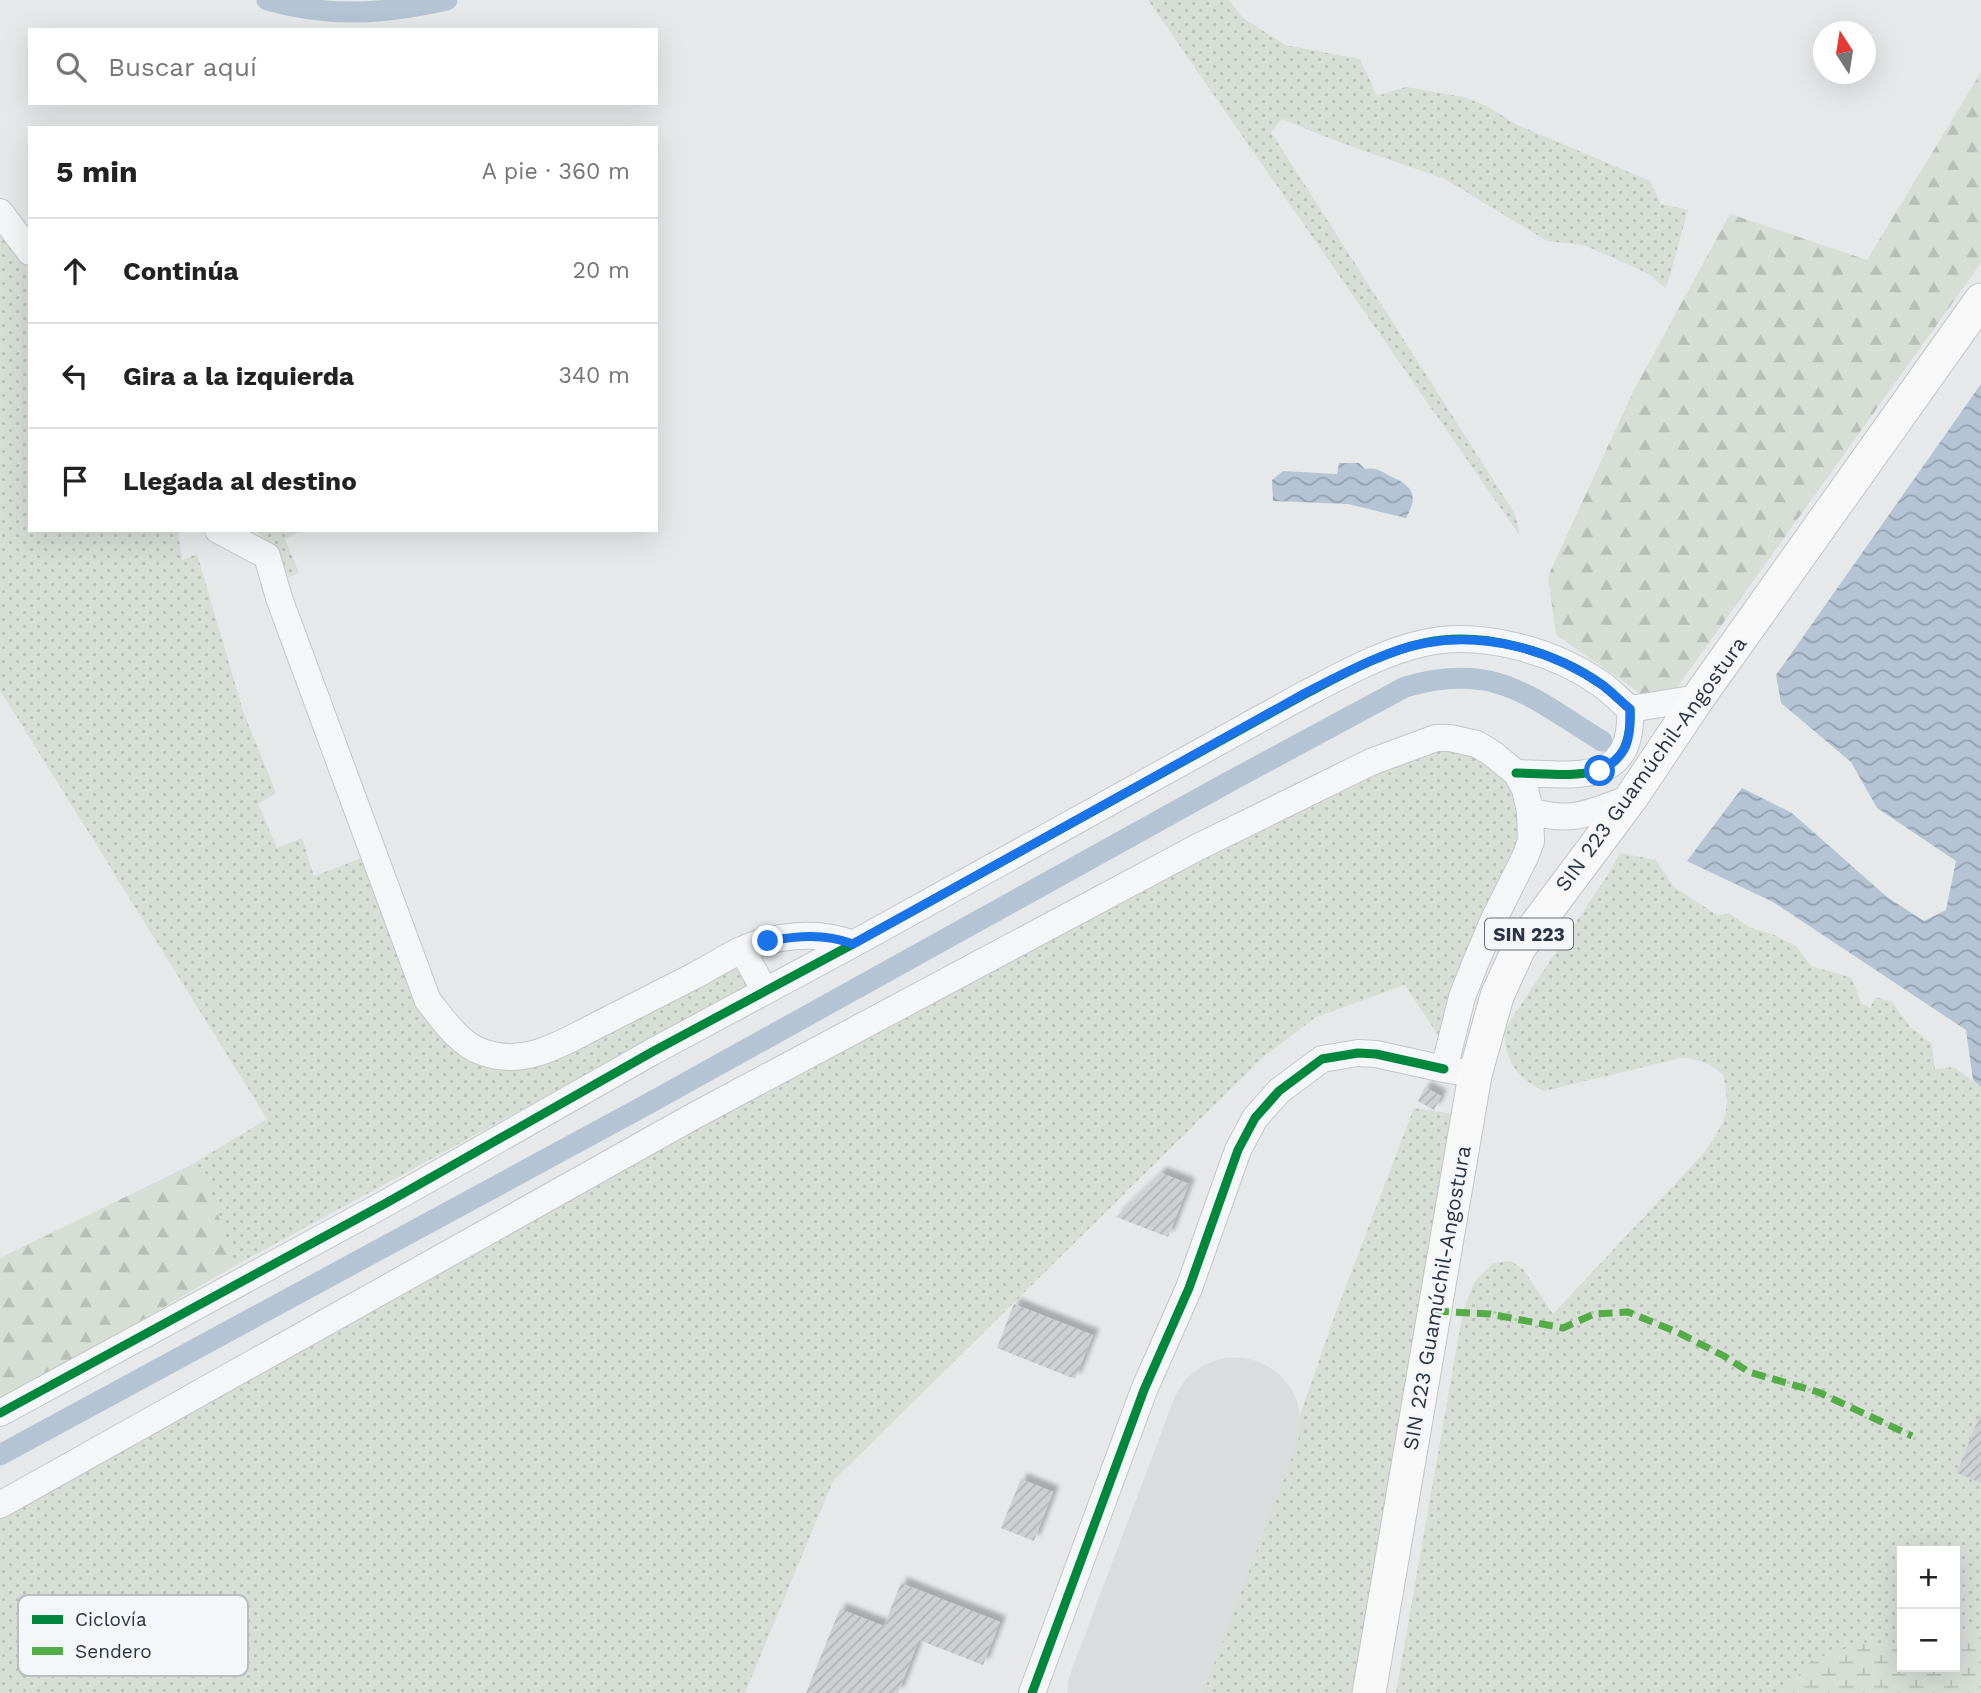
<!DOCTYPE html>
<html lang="es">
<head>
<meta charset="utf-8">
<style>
  :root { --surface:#fff; --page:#f2f2f2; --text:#222; --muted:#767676; --line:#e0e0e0 }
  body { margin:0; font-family:"Work Sans",sans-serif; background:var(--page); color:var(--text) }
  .controls { position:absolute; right:21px; bottom:21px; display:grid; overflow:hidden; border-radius:0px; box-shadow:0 7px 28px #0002 }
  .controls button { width:63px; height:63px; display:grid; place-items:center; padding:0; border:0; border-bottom:2px solid var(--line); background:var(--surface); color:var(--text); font:35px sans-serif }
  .compass { position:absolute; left:1813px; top:21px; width:63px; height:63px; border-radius:50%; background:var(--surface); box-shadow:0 7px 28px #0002; rotate:348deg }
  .stop { position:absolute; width:21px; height:21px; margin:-16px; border:5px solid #1a73e8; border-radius:50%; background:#fff }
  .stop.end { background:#1a73e8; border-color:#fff; box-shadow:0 2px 7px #0008 }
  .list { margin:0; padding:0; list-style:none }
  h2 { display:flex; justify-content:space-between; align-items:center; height:91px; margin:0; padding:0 28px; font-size:30px }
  h2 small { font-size:23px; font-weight:400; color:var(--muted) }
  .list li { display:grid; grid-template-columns:46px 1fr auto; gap:21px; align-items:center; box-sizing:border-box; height:105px; padding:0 28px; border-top:2px solid var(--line) }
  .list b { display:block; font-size:26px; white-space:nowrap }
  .list em { font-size:23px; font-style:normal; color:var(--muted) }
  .icon { flex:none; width:38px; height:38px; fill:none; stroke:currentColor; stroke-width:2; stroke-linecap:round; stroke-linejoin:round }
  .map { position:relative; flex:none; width:1981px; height:1693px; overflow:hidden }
  .search { position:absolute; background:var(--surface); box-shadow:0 7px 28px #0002; left:28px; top:28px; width:630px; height:77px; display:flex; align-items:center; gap:18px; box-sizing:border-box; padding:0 24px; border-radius:0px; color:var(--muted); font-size:26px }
  .panel { position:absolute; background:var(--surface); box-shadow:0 7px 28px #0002; left:28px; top:126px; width:630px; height:406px; border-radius:0px }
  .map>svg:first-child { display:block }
</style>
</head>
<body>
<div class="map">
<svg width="1981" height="1693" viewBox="0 0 1981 1693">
  <defs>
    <pattern id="grass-dots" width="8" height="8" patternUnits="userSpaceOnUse" patternTransform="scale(1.75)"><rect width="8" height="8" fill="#d6ded6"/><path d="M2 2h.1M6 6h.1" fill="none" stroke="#b8bfb9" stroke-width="1.8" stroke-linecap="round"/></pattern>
    <pattern id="forest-firs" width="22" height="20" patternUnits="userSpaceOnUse" patternTransform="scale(1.75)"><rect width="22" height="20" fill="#d6ded6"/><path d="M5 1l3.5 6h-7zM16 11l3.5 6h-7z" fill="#b8bfb9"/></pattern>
    <pattern id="wetland-marsh" width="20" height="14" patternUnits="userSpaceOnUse" patternTransform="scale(1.75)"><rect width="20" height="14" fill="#d6ded6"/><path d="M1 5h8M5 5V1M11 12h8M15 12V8" fill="none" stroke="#b8bfb9"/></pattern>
    <pattern id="water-waves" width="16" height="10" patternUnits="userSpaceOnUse" patternTransform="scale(1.75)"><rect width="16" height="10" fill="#b4c4d5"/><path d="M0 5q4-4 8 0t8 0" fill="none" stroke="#93a0af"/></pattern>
    <pattern id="building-hatch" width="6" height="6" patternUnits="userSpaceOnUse" patternTransform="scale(1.75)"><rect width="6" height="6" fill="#ced0d3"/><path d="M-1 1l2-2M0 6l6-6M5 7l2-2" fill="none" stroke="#b1b3b6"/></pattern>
    <filter id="shadow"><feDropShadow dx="6" dy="-6" stdDeviation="2" flood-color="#0004"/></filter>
  </defs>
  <rect width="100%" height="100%" fill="#e6e8ea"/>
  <path fill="url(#grass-dots)" d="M1148,0H1229L1243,18L1285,45L1360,59L1377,96L1406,87L1464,97L1487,106L1515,124L1650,181L1661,204L1688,210L1666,289L1649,274L1584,245L1547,241L1445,179L1339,142L1282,119L1271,132L1515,514L1520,536Z
    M0,215L30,256V530H178L182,560L197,554L243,711L276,793L258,804L277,848L302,838L314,876L381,851L428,992L496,1057L734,962L749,986L236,1265L206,1182L191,1165L267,1119L0,690Z
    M255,530L278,532L296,530L298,533L285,539L299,573L289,577L280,558Z
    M1436,735L1492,750L1532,799L1447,1049L1405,985L1316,1017L1262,1058L833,1481L745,1693H0V1508L688,1122Z
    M1620,853L1656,860L1674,887L1717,915L1730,914L1751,928L1772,934L1796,946L1811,966L1852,978L1861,1003L1870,1008L1876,997L1892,1002L1910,1027L1932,1044L1935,1069L1954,1067L1981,1087V1628L1955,1637V1551H1902V1645L1859,1644L1812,1660L1783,1693H1396L1463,1311L1475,1281L1493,1263L1511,1261L1523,1269L1553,1314L1703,1154C1724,1124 1732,1113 1723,1075C1710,1063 1699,1059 1681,1058L1544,1091C1515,1077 1506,1061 1504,1030L1607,876Z
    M1414,1108L1454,1114L1353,1693H1157L1256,1431L1291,1441L1335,1315Z"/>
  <path fill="url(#forest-firs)" d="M1981,72V263L1673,693H1640L1556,635L1548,576L1633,392L1730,214L1867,260Z
    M191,1165L206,1182L236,1265L0,1403V1258Z"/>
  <path fill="url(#wetland-marsh)" d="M1981,1628V1693H1783L1812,1660L1859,1644L1902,1645V1667H1955V1637Z"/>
  <path fill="url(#water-waves)" d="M1981,384V1087L1973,1080L1966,1030L1773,902L1687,861L1742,788L1792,813L1887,897L1924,921L1946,910L1956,861L1877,808L1851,762L1781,703L1776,675Z
    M1339,463H1359L1365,469C1377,467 1380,471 1390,476C1413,486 1419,495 1406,518L1348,504L1273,501L1272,480L1283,471L1337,474Z"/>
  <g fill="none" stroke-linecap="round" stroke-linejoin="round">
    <path stroke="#b4c4d5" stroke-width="21" d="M267,0C329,18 385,14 447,0
      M0,1455L646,1105L1225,784L1405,687C1495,661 1529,696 1602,741"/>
    <path stroke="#dadcde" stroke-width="131" d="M1133,1693L1235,1423"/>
  </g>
  <path fill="url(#building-hatch)" filter="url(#shadow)" d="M1425,1087L1441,1096L1434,1110L1418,1101Z
    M1161,1173L1189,1184L1168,1237L1116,1217Z
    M1014,1304L1093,1335L1075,1379L997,1348Z
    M1980,1415H1981V1483L1957,1473Z
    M1021,1479L1053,1492L1034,1541L1001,1528Z
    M901,1583L1000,1622L983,1665L919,1640L898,1693H806L840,1609L884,1626Z"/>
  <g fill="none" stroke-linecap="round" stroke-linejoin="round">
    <g stroke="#c4c6c8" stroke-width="28">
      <path id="minor" d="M0,212L30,252
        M218,530L267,556L279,598L428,1001C443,1019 459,1044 482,1052C522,1066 553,1048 588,1030C622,1013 657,995 692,977C708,969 723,959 739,951C773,935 817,930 853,944
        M1630,709L1698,698
        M742,950L765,991
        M1461,1072L1444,1069L1462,997L1475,964L1494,919L1525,857L1531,841L1530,811
        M0,1413L388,1202L652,1052L853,944L1307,693C1344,674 1383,652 1424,643C1481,630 1554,651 1601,684C1611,691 1620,701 1630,709C1634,788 1573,774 1516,773
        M0,1505L692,1117L1198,847L1371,762L1436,738H1450L1477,744L1493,754L1516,773L1525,789L1530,811C1573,824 1591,812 1631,798
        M1032,1693L1144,1390L1189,1288L1238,1150L1255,1118L1279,1091L1322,1059L1358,1053L1376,1054L1444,1069"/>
    </g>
    <g stroke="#c2c5c8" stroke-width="35">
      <path id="major" d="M1369,1693L1475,1075L1497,996L1519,948L1631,798L1698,698L1981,300"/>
    </g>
    <use href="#minor" stroke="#f5f6f7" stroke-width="26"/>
    <use href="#major" stroke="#f8f8f8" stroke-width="33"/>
    <path stroke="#54ac47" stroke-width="7" stroke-dasharray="14 7" stroke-linecap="butt" d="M1435,1311L1490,1314L1563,1328L1594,1314L1628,1312L1677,1332L1724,1356L1749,1372L1818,1392L1912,1436"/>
    <g stroke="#f4f6f9" stroke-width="13">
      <path id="cycleway" d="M0,1413L388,1202L652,1052L853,944L1307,693C1344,674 1383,652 1424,643C1481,630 1554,651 1601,684C1611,691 1620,701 1630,709C1634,788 1573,774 1516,773
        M1032,1693L1144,1390L1189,1288L1238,1150L1255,1118L1279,1091L1322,1059L1358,1053L1376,1054L1444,1069"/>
    </g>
    <use href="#cycleway" stroke="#00873e" stroke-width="9"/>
  </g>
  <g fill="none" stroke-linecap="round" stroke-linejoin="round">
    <path stroke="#1a73e8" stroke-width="9" d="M768,941C797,936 824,933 853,944L1307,692C1341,675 1388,649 1426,643C1486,632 1551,650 1601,684C1611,691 1620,701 1630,709C1631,740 1628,755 1600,771"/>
  </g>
  <g text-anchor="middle" stroke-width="5" stroke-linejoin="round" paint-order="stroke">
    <rect fill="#f4f6f9" stroke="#676e7b" stroke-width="2" x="1485" y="918.5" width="88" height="31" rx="5"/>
    <g font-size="19" font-weight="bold" fill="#2b3445">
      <text x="1529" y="941">SIN 223</text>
    </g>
    <g font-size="21" fill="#2b3445" stroke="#f4f6f9">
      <text transform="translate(1651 764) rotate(-54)" y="7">SIN 223 Guamúchil-Angostura</text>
      <text transform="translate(1437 1298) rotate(-80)" y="7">SIN 223 Guamúchil-Angostura</text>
    </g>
  </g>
  <rect x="18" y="1595" width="230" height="81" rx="10" fill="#f4f6f9" stroke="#b8bcc3" stroke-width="2"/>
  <rect x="32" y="1615" width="31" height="9" fill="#00873e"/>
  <rect x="32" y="1647" width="31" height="8" fill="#54ac47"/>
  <g font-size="19" fill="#2b3445">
    <text x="75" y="1626">Ciclovía</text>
    <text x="75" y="1658">Sendero</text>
  </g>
</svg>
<div class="controls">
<button>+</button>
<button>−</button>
</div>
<svg class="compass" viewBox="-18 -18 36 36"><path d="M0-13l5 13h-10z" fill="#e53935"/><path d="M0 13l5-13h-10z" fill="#767676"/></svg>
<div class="stop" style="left:1600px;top:771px"></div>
<div class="stop end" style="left:768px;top:941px"></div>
<div class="search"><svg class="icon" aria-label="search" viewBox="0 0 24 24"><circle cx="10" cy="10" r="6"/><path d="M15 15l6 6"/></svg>Buscar aquí</div>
<section class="panel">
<h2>5 min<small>A pie · 360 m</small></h2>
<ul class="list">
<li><svg class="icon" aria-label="ahead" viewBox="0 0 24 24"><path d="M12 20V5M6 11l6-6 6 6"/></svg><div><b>Continúa</b></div><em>20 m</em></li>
<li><svg class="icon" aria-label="left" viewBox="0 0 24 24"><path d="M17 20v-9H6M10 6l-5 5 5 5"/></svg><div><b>Gira a la izquierda</b></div><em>340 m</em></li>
<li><svg class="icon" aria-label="arrive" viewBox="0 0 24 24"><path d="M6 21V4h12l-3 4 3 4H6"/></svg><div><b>Llegada al destino</b></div></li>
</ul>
</section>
</div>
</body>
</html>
